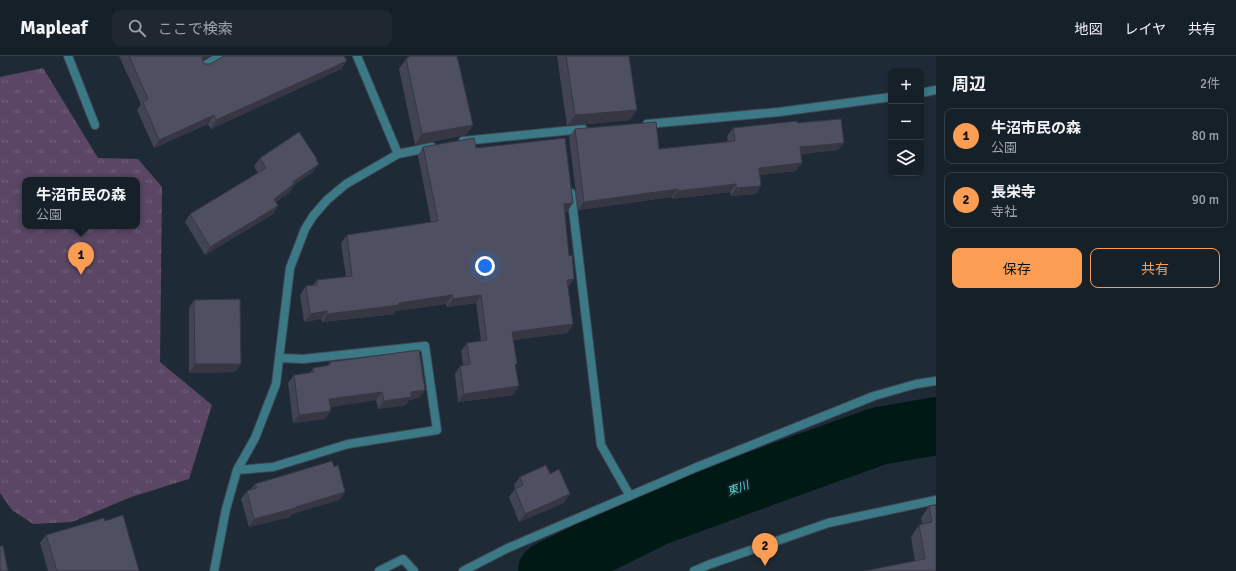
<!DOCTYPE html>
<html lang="ja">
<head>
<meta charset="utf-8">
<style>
  :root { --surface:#162028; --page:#1f2830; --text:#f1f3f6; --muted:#9ea3a8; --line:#353e45; --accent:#fc9d54 }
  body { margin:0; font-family:Signika,"Noto Sans JP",sans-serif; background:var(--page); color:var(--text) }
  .controls { position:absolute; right:12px; top:12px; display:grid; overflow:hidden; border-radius:8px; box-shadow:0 2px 6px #0003 }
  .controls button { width:36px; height:36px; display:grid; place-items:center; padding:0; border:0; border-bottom:1px solid var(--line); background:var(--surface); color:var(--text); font:20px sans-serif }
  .you { position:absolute; left:485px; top:210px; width:14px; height:14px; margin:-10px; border:3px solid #fff; border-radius:50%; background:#1a73e8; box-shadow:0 0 0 6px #1a73e833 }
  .badge { display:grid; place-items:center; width:26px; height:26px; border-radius:50%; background:var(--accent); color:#111; font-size:13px; font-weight:700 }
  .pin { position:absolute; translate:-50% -33px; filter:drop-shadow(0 1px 2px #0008) }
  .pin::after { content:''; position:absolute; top:21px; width:14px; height:12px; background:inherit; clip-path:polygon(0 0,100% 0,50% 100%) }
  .popup { position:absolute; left:22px; top:121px; width:118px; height:52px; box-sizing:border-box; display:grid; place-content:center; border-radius:8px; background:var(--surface); filter:drop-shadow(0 1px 3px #0005); font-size:13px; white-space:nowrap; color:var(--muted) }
  .popup b { font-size:15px; color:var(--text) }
  .popup::after { content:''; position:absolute; left:50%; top:100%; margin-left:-8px; border:8px solid transparent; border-top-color:var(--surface) }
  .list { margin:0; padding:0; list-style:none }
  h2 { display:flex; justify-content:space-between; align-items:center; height:52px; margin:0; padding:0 16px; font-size:17px }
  h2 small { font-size:13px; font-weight:400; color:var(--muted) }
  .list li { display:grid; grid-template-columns:26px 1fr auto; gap:12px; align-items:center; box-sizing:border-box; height:56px; margin:0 8px 8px; padding:0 8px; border:1px solid var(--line); border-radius:8px }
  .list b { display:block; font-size:15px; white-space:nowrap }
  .list p { margin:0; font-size:13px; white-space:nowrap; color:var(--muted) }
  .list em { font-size:13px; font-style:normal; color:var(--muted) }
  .actions { display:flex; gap:8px; padding:12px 16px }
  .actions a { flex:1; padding:9px 0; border:1px solid var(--accent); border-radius:8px; text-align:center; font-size:14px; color:var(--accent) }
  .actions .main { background:var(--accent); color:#111 }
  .icon { flex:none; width:22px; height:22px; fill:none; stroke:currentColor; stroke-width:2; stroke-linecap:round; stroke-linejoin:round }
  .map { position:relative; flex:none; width:936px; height:515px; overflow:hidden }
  header { display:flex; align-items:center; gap:24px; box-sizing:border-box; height:56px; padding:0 20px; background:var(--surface); border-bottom:1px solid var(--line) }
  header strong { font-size:19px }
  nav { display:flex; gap:22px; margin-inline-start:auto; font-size:14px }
  .search { width:280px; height:36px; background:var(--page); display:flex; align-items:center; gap:10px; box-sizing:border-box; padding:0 14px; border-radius:8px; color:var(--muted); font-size:15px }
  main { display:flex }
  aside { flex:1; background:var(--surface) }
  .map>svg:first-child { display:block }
</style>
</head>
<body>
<header>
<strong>Mapleaf</strong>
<div class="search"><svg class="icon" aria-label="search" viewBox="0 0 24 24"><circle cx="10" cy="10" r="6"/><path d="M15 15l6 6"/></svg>ここで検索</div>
<nav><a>地図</a><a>レイヤ</a><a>共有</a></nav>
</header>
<main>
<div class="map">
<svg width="936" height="515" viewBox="0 0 936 515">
  <defs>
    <pattern id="park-tufts" width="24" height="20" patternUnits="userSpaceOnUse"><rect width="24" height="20" fill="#5b4765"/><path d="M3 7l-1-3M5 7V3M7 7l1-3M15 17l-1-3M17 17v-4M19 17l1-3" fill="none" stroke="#72627b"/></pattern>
  </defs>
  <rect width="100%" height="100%" fill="#1e2b36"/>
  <path fill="url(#park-tufts)" fill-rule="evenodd" d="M43,12L98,102L138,103L162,131L160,306L212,349L189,423L131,441L72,466L33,468L12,454L0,437V21ZM25,124H137V170H25Z"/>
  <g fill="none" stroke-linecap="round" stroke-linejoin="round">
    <path stroke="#001914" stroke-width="58" d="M547,515L656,461L784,414L879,380L936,370"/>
    <g stroke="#3d4954" stroke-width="10">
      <path id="lane" d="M68,0L95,69
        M202,11L221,0
        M571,137L601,389L630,440
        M379,515L403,503L414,515
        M463,515L508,492L697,411L874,340L916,328L936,325"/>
    </g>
    <g stroke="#3d4954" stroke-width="10">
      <path id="street" d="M357,0L398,98
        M921,37L936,34
        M647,68L779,56L891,41
        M463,85L583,73
        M237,414L273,411L348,388L437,374L425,290L303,303L279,302
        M214,515L226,453L237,414L255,382L276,328L290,212L305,173L313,160L327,144L346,128L398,98L432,91
        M694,515L708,509L828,467L936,444"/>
    </g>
    <use href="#lane" stroke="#3c7986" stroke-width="8"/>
    <use href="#street" stroke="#3c7986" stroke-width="8"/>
  </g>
  <path fill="#434453" d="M119,0H210L203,4V6L205,8L341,13L211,73L208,68L154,92L137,54L141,48Z
    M457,0L473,69L466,79L415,89L399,13L406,3Z
    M557,0H629L630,64L567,70Z
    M797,67L838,94L801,98L796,115L760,119L756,138L731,140L730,136L672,143V141L578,154L569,81L575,73L659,93L728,86L727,80L733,72Z
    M423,91L476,92L567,156H565L568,232L573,268L567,277L513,284L517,307L516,309L513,339L458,346L455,318L460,310L463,309L461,295L467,287L481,285L476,247L447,251L446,248L395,255L394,258L322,266L321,263L304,266L300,239L306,230L313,229L317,224L346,221L341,187L347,179L431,166L418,100Z
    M260,102L316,104L313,116L294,129L289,137L276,146L273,158L205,199L185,166L190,158L258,117L254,110Z
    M194,244L241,308L235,316L189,317V252Z
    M330,306L425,334L419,342L409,344L406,349L378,353L376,344L330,351L325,363L293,367L288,327L294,319L310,317L313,312L327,310Z
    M550,418L564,447L519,466L509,441L515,433L514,429L520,421Z
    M255,428L339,444L292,458L290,461L249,471L241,443L247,435L251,433Z
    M936,449V515L915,505L911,481L919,469H922L921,462L929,450Z
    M105,465L139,515H48L40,487L46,479Z"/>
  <path fill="#373743" d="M204,0H210L199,6Z
    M347,5L341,13L211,73L216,64Z
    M637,54L630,64L567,70L575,59Z
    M214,59L208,68L154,92L159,84Z
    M473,69L466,79L415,89L422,78Z
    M844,87L838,94L794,98L800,91Z
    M802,107L796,115L754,120L759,112Z
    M319,108L313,116L294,129L289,137L268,151L274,143L293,126Z
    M736,128L730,136L672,143L678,135Z
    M761,130L756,138L731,140L736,132Z
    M678,133L672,141L578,154L584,146Z
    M573,147L567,156L558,157L564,148Z
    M278,150L273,158L205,199L210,191Z
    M574,223L568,232H561L567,224Z
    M452,239L446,248L395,255L394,258L322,266L327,258Z
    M481,239L476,247L447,251L453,243Z
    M327,255L321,263L304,266L310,258Z
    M573,268L567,277L506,285L512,276Z
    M195,308H241L235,316L189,317Z
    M519,330L513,339L458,346L464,338Z
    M425,334L419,342L409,344L406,349L378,353L384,345L411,336Z
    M382,336L376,344L324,352L329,343Z
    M331,355L325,363L293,367L299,359Z
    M345,436L339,444L292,458L290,461L249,471L254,463Z
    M570,438L564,447L519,466L525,458Z"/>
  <path fill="#4e4f60" stroke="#373743" d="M129,0H204L202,2L203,6L205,8H210L224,0H344L347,5L216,64L214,59L159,84L143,46L148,43Z
    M410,0H457L473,69L422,78L406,3Z
    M566,0H629L637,54L575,59Z
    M841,63L844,87L800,91L802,107L759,112L761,130L736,132V128L678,135V133L584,146L575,73L656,66L659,93L735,85L733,72L797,65V67Z
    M299,76L317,103L316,104L319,108L293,126L294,128L274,143L278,150L210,191L190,158L266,112L260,102Z
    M474,82L476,92L565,82L573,147L564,148L569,200L572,199L574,223L567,224L573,268L512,276L517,307L515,308L519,330L464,338L460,310L470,308L467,287L487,284L481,239L453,243L452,239L399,247V249L327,258V255L310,258L306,230L317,229V224L352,220L347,179L438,165L423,91Z
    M240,243L241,308H195L194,244Z
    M419,294L425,334L411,336V341L384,345L382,336L329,343L331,355L299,359L294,319L314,316L313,312L330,309V306Z
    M332,405L334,411L338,409L345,436L296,451V452L254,463L247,435L257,432L255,428Z
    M546,409L550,418L559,413L570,438L525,458L515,433L523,429L520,421Z
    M936,449V515H864L925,503L919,469L932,466L929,450Z
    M123,459L139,515H57L46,479L104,462L105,465Z
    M0,490H3L8,515H0Z"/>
  <g text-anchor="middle" stroke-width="4" stroke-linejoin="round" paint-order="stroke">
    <g font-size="11" font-style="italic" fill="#5cdbc3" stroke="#15212c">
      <text transform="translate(738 432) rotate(-20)" y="4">東川</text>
    </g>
  </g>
</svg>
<div class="controls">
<button>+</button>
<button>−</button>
<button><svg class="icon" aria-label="layers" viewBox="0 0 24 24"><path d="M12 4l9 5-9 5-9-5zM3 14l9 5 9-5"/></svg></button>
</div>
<div class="you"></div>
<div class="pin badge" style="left:81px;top:219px">1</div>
<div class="popup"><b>牛沼市民の森</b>公園</div>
<div class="pin badge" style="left:765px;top:510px">2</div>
</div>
<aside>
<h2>周辺<small>2件</small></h2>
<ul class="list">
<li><span class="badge">1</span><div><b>牛沼市民の森</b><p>公園</p></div><em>80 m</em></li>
<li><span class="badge">2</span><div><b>長栄寺</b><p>寺社</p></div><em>90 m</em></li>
</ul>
<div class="actions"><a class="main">保存</a><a>共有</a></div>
</aside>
</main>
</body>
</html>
